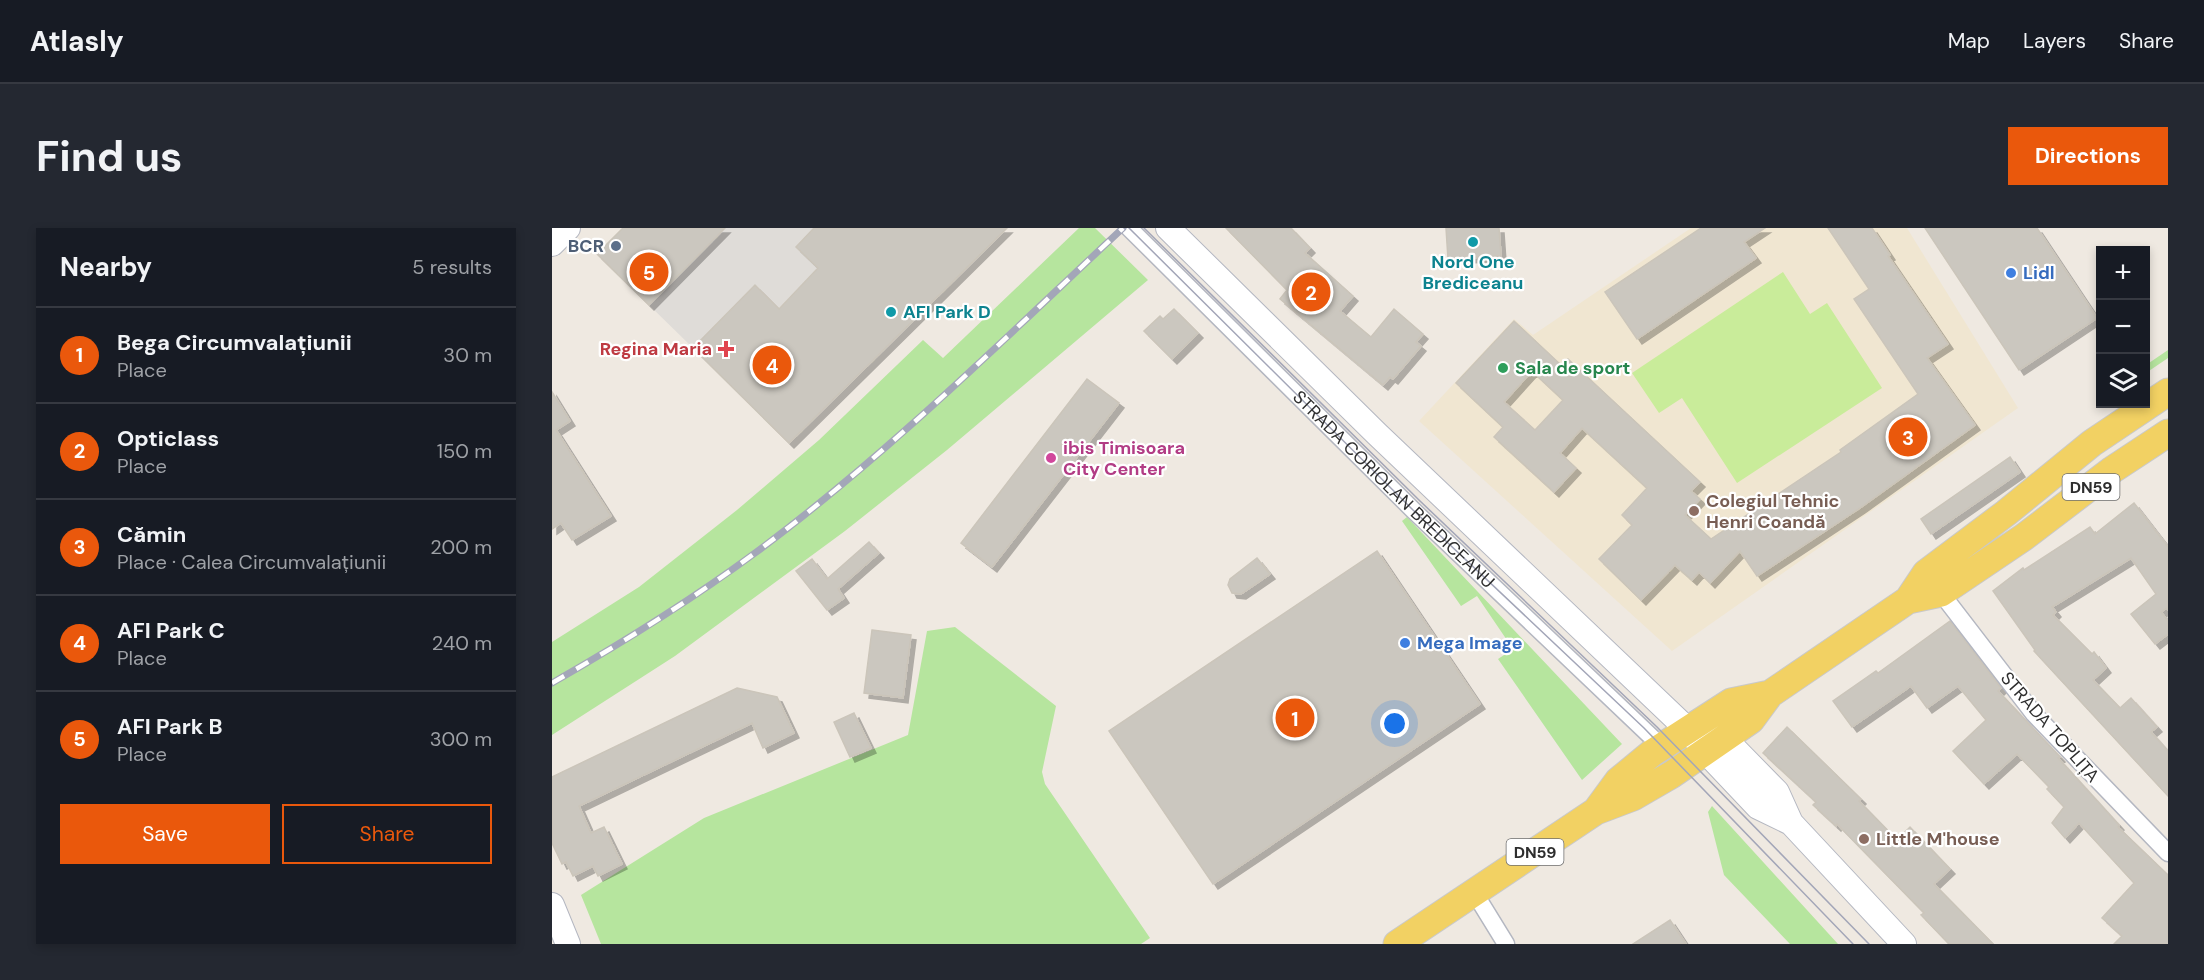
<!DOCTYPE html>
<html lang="en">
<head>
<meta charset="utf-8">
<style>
  :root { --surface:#171b24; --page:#242831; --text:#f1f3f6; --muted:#9ea1a6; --line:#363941; --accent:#ea580c }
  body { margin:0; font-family:"DM Sans",sans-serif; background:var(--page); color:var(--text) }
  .controls { position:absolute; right:18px; top:18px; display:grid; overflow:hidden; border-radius:0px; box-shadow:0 3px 9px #0003 }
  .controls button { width:54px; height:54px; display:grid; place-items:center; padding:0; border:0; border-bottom:2px solid var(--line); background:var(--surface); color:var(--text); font:30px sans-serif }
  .you { position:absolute; left:843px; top:496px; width:21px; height:21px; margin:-15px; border:4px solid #fff; border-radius:50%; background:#1a73e8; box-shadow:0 0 0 9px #1a73e833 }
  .badge { display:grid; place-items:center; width:39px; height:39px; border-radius:50%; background:var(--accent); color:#fff; font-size:20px; font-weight:700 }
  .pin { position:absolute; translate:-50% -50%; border:3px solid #fff; box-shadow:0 2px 6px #0006 }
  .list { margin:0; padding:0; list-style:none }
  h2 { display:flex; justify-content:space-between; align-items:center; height:78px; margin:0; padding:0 24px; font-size:26px }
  h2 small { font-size:20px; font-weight:400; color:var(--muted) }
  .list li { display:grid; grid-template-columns:39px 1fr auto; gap:18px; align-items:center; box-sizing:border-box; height:96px; padding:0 24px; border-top:2px solid var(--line) }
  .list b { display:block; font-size:22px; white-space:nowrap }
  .list p { margin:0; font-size:20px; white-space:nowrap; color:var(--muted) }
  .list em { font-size:20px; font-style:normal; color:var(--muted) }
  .actions { display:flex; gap:12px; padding:18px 24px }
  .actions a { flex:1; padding:14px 0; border:2px solid var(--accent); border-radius:0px; text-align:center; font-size:21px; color:var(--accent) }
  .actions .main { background:var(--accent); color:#fff }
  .icon { flex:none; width:33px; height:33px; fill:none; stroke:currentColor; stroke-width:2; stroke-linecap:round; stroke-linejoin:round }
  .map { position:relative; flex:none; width:1616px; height:716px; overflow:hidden; border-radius:0px }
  header { display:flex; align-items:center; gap:36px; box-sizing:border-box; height:84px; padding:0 30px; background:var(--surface); border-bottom:2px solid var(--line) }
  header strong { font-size:28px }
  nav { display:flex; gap:33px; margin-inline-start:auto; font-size:21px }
  .intro { display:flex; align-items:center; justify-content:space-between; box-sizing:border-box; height:144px; padding:0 36px }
  h1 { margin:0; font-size:42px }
  .button { padding:15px 27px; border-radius:0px; background:var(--accent); color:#fff; font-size:21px; font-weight:700 }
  main { display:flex; gap:36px; padding:0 36px }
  aside { flex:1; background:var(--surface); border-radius:0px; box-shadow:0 3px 9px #0003 }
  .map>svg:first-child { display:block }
</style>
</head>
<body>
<header>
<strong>Atlasly</strong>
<nav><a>Map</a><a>Layers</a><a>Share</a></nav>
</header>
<div class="intro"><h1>Find us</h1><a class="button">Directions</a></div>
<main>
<aside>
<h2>Nearby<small>5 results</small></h2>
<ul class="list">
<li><span class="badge">1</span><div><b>Bega Circumvalațiunii</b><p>Place</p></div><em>30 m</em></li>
<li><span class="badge">2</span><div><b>Opticlass</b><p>Place</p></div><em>150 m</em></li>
<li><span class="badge">3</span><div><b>Cămin</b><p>Place · Calea Circumvalațiunii</p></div><em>200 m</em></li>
<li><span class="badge">4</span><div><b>AFI Park C</b><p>Place</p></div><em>240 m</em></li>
<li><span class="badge">5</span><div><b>AFI Park B</b><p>Place</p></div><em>300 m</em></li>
</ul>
<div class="actions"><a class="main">Save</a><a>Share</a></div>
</aside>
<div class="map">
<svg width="1616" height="716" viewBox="0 0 1616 716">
  <defs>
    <filter id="shadow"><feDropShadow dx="5" dy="5" stdDeviation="0" flood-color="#0004"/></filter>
  </defs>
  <rect width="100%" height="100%" fill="#efe9e1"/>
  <path fill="#f0e6d1" d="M1139,0H1355L1466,180L1120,423L867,193L962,91L981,107Z"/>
  <path fill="#b6e59e" d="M527,0H543L596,52L395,222L293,303L123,428L0,507V414L87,359L185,282L267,212L371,112L391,130Z
    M1616,122V130L1594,145V137Z
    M855,289L1070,516L1030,552L946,431L961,421L925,368L909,378L850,293Z
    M403,399L504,478L490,544L493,556L598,710L589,716H49L29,667L152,590L356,507L375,403Z
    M1160,578L1286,716H1238L1172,647L1156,584Z"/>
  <path fill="#c9ec9a" d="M1231,44L1258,86L1275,75L1330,160L1185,255L1130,170L1107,185L1080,145Z"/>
  <path fill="#dfdcd8" d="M173,0H262L244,19L266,40L227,80L203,58L141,120L97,77Z"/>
  <path fill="#cbc7bf" stroke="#cbc5ba" stroke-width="1.5" fill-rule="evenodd" filter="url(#shadow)" d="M71,0H173L97,77L45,26Z
    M262,0H455L237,215L141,120L203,57L227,81L266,40L244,19Z
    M674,0H739L758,20L753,25L801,68L788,83L819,109L842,81L871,106L864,114L869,118L841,151L838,149L831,157L728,71L735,62Z
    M894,0H947L949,28L896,31Z
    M1149,0H1213L1192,14L1204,30L1085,111L1053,64Z
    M1276,0H1320L1338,27L1336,28L1396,116L1375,130L1423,197L1308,280L1205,348L1188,323L1158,355L1147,344L1140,352L1123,337L1089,372L1047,331L1080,297L1070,287L1095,260L1030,200L1008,225L1024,240L1002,264L942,209L951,199L904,155L962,93L1010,138L1016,131L1148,254L1139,263L1148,271L1133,287L1159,311L1289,224L1288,222L1366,166L1302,71L1317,61ZM980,143L1011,172L983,202L952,174Z
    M1373,0H1485L1545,90L1467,142Z
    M622,81L646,105L620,131L592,103L608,88L611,91Z
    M535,151L567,175L440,339L409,315Z
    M0,164L18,193L4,202L59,288L20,312L9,295L0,301Z
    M1458,229L1468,244L1379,306L1369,291Z
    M1582,275L1616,319V382L1615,380L1609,384L1616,393V406L1603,416L1579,386L1604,366L1579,330L1500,379L1504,384L1501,387L1540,426L1542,424L1554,440L1541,452L1568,480L1579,470L1605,499L1599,504L1616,523V568L1482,423L1483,422L1441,363L1471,340L1472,342L1538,299L1543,306Z
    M317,314L327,325L286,361L292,370L275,382L244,343L260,331L275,351Z
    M825,323L928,476L661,656L557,503Z
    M705,330L718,346L689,366L680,365L676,357L678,351Z
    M1398,393L1449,460L1446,463L1508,529L1506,530L1567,597L1566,599L1616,647V716H1562L1570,708L1550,690L1582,655L1527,595L1513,610L1500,595L1512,579L1495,561L1497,559L1465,526L1432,556L1401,523L1434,492L1406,458L1375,480L1359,458L1300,499L1281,473L1324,443L1326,445Z
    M320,402L359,407L351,470L312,465Z
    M185,460L225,469L242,505L211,520L200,495L27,578L39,605L52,599L70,636L46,648L41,638L21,648L14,634L10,636L0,615V549Z
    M302,485L319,520L298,529L282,494Z
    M1235,499L1309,571L1307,573L1345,612L1358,599L1398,641L1382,656L1441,716H1397L1369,687L1372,685L1285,596L1284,598L1261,577L1264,574L1211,525Z
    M1118,692L1134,716H1081Z"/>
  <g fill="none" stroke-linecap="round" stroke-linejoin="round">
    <g stroke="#b4b7c1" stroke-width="19">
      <g id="street">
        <path id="s1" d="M577,0L861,282L1110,519"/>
        <path d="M1389,365L1482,486L1616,625"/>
        <path d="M922,664L954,716"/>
      </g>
    </g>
    <g stroke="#b4b7c1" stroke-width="26">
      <path id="secondary" d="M616,0L825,206L1136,502L1153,523L1206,579L1239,595
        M0,16L16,0
        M1156,506L1172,510L1225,564L1239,595L1352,716
        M0,677L16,716"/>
    </g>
    <g stroke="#c9c9c9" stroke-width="29">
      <path id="primary" d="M1356,372L1374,345L1454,285L1540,215L1616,164
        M1044,583L1066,553L1100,525L1179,474L1218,466
        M845,716L1044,583L1081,569L1119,547L1199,492L1218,466L1356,372L1389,365L1472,309L1560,242L1616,205"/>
    </g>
    <use href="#street" stroke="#fff" stroke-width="16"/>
    <use href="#secondary" stroke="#fff" stroke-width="24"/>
    <use href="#primary" stroke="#f2d163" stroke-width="27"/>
    <path stroke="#a3a6b8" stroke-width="1.5" d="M577,0L861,282L1092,500L1301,716
      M592,0L868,273L1105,499L1317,716"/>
    <g stroke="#a3a6b8" stroke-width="7">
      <path id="rail" d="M0,455C70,415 138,373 203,325C334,228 452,111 571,0"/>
    </g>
    <use href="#rail" stroke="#fff" stroke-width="4.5" stroke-dasharray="14" stroke-linecap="butt"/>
  </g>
  <g fill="#0f9aa8" stroke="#fff" stroke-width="2">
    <circle cx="921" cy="14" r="6"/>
    <circle cx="339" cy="84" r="6"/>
  </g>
  <circle fill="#5c6f8a" stroke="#fff" stroke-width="2" cx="64" cy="18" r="6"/>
  <g fill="#3f7fe0" stroke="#fff" stroke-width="2">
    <circle cx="1459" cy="45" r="6"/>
    <circle cx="853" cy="415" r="6"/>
  </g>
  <path fill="#e0444e" stroke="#fff" stroke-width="2" d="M171 112h6v6h6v6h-6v6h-6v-6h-6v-6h6z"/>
  <circle fill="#2e9e5b" stroke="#fff" stroke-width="2" cx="951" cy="140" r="6"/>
  <circle fill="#d1479c" stroke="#fff" stroke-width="2" cx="499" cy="230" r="6"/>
  <g fill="#8d6e63" stroke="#fff" stroke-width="2">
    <circle cx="1142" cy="283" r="6"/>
    <circle cx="1312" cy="611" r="6"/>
  </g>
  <g text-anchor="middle" stroke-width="4.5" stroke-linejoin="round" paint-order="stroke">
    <g fill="#fff" stroke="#6d6d6d" stroke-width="1.5">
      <rect x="1510.5" y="246" width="57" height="26" rx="4.5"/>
      <rect x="954.5" y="611" width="57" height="26" rx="4.5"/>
    </g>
    <g font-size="16" font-weight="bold" fill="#2e2e2e">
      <text x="1539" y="265">DN59</text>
      <text x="983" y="630">DN59</text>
    </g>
    <g font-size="18" font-weight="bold" fill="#4e5e75" stroke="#fff" text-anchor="end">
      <text x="52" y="24">BCR</text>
    </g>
    <g font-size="18" font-weight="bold" fill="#0d838f" stroke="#fff">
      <text x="921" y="40">Nord One<tspan x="921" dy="21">Brediceanu</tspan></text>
      <text x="351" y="90" text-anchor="start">AFI Park D</text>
    </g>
    <g font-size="18" font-weight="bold" fill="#366cbe" stroke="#fff" text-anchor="start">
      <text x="1471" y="51">Lidl</text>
      <text x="865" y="421">Mega Image</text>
    </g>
    <g font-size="18" font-weight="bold" fill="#be3a42" stroke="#fff" text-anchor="end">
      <text x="160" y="127">Regina Maria</text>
    </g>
    <g font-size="18" font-weight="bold" fill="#27864d" stroke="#fff" text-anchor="start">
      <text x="963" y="146">Sala de sport</text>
    </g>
    <g font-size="18" font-weight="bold" fill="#b23c85" stroke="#fff" text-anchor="start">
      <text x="511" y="226">ibis Timisoara<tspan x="511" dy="21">City Center</tspan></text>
    </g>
    <g font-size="18" fill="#2e2e2e" stroke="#fff">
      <text dy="6" stroke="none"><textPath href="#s1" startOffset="372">STRADA CORIOLAN BREDICEANU</textPath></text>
      <text transform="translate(1498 499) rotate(49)" y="6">STRADA TOPLIȚA</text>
    </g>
    <g font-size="18" font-weight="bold" fill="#785e54" stroke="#fff" text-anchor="start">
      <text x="1154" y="279">Colegiul Tehnic<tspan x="1154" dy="21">Henri Coandă</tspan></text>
      <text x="1324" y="617">Little M'house</text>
    </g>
  </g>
</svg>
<div class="controls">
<button>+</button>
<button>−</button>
<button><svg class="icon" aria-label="layers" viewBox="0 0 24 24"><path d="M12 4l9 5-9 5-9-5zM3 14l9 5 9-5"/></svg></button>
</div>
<div class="you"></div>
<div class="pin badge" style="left:743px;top:490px">1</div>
<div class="pin badge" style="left:759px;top:64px">2</div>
<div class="pin badge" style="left:1356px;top:209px">3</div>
<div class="pin badge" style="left:220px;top:137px">4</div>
<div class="pin badge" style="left:97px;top:44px">5</div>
</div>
</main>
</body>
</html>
